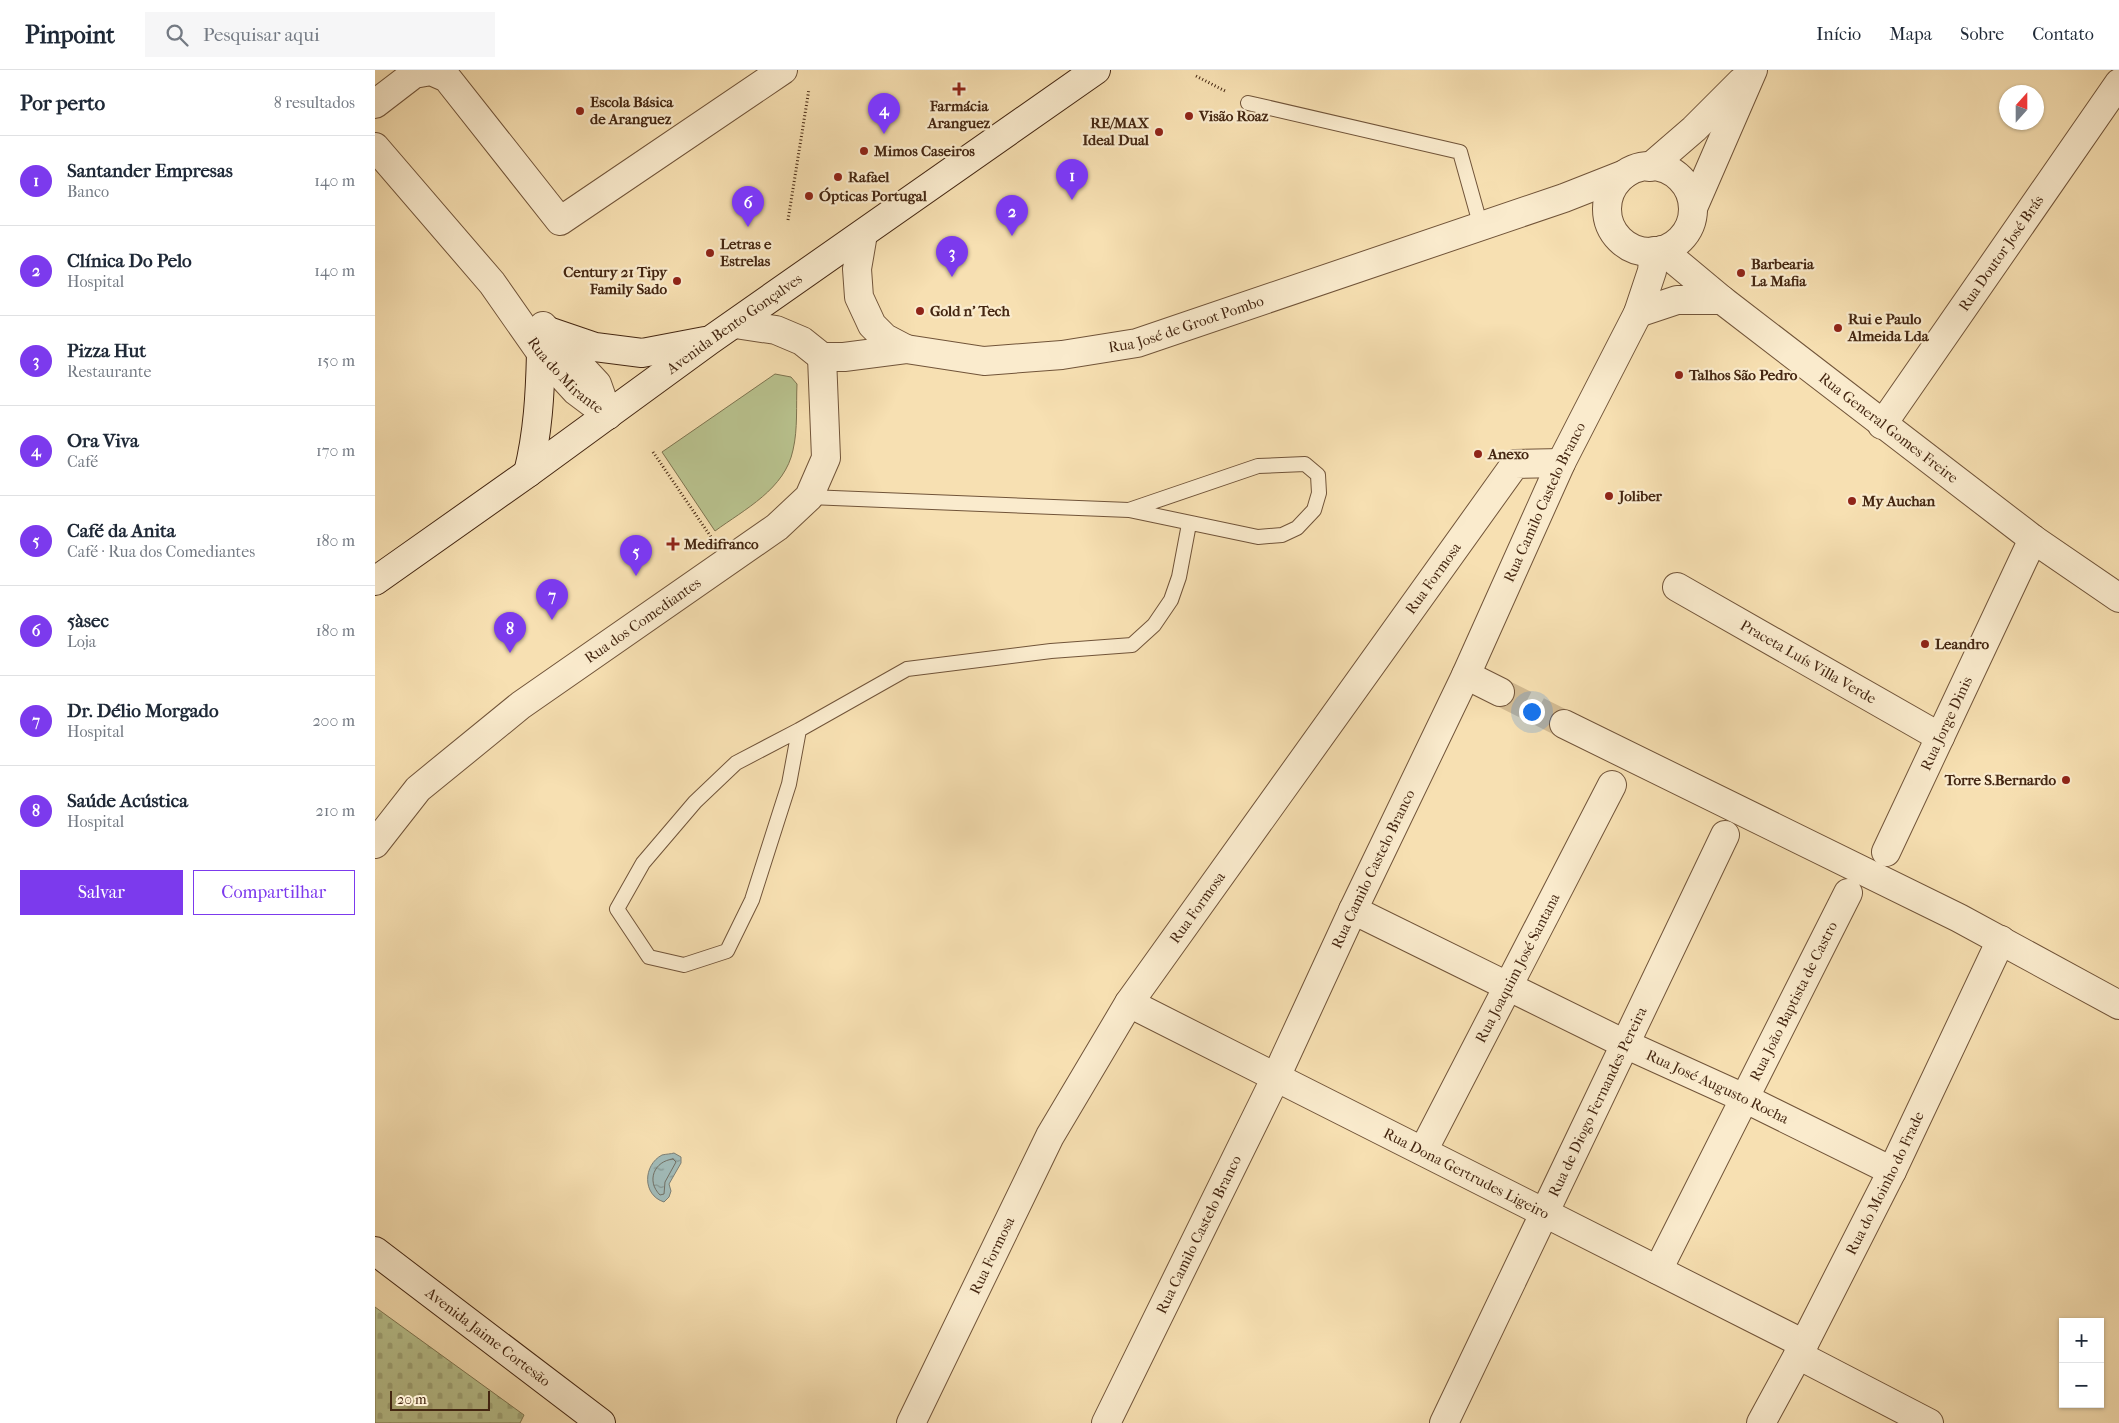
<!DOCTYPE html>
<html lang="pt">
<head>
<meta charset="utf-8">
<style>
  :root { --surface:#fff; --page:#f6f6f7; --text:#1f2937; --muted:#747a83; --line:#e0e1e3; --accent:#7c3aed }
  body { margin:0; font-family:"IM FELL French Canon",serif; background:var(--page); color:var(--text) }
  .controls { position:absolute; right:15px; bottom:15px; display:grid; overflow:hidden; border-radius:0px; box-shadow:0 1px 4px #0004 }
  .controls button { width:45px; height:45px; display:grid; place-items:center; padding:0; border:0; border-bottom:1px solid var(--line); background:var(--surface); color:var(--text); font:25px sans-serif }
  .compass { position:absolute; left:1624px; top:15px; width:45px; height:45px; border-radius:50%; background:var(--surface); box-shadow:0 1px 4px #0004; rotate:21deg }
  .scale { position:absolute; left:15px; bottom:12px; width:100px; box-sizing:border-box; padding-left:5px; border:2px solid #442611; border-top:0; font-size:14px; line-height:18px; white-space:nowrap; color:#442611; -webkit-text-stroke:4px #faebcd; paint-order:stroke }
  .you { position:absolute; left:1156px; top:641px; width:18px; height:18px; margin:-12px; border:4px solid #fff; border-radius:50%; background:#1a73e8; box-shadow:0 0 0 8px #1a73e833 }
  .badge { display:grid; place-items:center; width:32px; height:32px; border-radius:50%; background:var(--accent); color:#fff; font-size:16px; font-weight:700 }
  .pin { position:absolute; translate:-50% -41px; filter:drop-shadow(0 1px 2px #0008) }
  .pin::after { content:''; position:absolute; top:26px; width:18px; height:15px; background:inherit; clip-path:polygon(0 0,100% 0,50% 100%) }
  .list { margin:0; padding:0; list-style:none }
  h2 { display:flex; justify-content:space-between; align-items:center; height:65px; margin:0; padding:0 20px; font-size:21px }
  h2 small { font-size:16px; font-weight:400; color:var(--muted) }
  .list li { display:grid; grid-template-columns:32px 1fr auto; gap:15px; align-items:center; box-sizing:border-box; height:90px; padding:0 20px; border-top:1px solid var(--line) }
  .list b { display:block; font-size:19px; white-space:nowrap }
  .list p { margin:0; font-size:16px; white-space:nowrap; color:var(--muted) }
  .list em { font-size:16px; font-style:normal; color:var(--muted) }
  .actions { display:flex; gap:10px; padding:15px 20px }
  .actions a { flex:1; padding:11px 0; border:1px solid var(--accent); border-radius:0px; text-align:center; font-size:18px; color:var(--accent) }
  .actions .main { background:var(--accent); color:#fff }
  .icon { flex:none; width:28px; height:28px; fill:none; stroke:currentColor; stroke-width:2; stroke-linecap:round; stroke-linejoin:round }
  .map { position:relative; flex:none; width:1744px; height:1353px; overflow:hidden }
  header { display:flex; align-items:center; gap:30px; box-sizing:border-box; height:70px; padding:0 25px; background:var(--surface); border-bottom:1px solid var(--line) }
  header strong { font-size:24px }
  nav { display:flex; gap:28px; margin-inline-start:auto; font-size:18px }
  .search { width:350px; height:45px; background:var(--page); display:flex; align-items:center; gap:12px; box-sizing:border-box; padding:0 18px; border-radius:0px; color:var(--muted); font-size:19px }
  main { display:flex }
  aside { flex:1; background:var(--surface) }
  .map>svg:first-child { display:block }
</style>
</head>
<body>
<header>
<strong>Pinpoint</strong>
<div class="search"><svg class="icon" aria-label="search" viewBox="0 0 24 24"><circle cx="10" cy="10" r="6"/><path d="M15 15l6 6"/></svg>Pesquisar aqui</div>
<nav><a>Início</a><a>Mapa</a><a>Sobre</a><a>Contato</a></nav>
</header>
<main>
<aside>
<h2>Por perto<small>8 resultados</small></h2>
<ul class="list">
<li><span class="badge">1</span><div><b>Santander Empresas</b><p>Banco</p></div><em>140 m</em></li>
<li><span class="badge">2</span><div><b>Clínica Do Pelo</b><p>Hospital</p></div><em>140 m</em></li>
<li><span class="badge">3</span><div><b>Pizza Hut</b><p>Restaurante</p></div><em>150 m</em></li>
<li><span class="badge">4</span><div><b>Ora Viva</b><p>Café</p></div><em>170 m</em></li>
<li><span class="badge">5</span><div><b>Café da Anita</b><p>Café · Rua dos Comediantes</p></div><em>180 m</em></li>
<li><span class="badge">6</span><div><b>5àsec</b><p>Loja</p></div><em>180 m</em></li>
<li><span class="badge">7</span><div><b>Dr. Délio Morgado</b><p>Hospital</p></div><em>200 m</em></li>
<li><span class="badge">8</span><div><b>Saúde Acústica</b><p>Hospital</p></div><em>210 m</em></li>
</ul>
<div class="actions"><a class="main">Salvar</a><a>Compartilhar</a></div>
</aside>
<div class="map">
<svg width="1744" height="1353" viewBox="0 0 1744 1353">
  <defs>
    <pattern id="cemetery-stones" width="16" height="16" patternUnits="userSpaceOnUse" patternTransform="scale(1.25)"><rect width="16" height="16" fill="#b9c38f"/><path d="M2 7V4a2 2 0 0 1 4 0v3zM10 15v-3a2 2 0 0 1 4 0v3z" fill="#a0a77a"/></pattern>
    <pattern id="water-ripples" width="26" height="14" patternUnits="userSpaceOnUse" patternTransform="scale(1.25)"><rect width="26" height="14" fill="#a1bab7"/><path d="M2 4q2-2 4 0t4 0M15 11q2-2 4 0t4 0" fill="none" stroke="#859793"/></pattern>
  </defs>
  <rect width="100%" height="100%" fill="#f7e0b2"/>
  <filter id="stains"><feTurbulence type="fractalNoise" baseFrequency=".004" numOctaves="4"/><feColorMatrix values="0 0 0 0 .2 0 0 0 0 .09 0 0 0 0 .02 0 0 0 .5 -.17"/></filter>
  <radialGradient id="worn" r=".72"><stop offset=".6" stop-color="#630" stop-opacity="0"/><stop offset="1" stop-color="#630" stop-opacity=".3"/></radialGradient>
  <path fill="url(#cemetery-stones)" stroke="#7e7450" d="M0,1237L149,1345L145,1353H0Z"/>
  <path fill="#b9c38f" stroke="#7e7450" d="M400,304L416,307L422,314C421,335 423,359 418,380C410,419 370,439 340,461L287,382Z"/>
  <path fill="url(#water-ripples)" stroke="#7c7f75" d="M299,1083L306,1087V1093L294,1114L296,1121L294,1127L289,1132C267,1125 268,1095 287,1085C291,1084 296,1084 299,1083Z"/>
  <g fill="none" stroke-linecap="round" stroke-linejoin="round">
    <path stroke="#727064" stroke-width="1" d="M298,1089L301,1092L290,1112L289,1124L285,1125C271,1111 279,1091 298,1089Z"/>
    <path stroke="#d3bb92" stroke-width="28" stroke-dasharray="28 14" stroke-linecap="butt" d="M1125,622L1189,654"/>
    <g stroke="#715439" stroke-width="16">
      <path id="service" d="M873,33L1085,82L1106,157
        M434,427L754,440L883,467L907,465L922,458L939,440L944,423L943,405L930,394L883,396L754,440
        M424,660L361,693L320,732L268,793L242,839L274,887L309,895L352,881L377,830L414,714L424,660L532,599L676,581L757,575L779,555L796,530L804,507L814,454"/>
    </g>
    <g stroke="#715439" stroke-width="30">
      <g id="minor">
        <path d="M0,34L39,4L56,1L72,8L185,151L408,0"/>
        <path id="s1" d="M0,77L117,213L166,283L201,321L233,345"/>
        <circle cx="1275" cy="139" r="43"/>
        <path d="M1275,97L1319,59L1366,12"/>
        <path d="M1318,138L1378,0"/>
        <path d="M488,164L482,199L484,227L497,255L510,268L531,279"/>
        <path id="s2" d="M1287,180L1347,230L1658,469L1744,528"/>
        <path d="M1263,243L1302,230H1347"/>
        <path id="s3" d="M360,254L401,260L427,271L447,287H469L531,279L609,291L687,285L762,273L1189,128L1250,104"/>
        <path d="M168,256L222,314L233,345"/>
        <path id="s4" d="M1507,355L1744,13"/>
        <path id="s5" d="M1302,517L1565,667"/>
        <path d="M1091,605L1125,622"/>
        <path d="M1189,654L1584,848L1744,935"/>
        <path id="s6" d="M0,774L43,719L146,635L402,457L434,427L451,388L447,287"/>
        <path id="s7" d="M1511,782L1658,469"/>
        <path id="s8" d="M978,840L1250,974L1369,1028L1517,1101"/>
        <path id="s9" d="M754,933L1429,1274"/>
        <path id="s10" d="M1048,1081L1237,715"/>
        <path id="s11" d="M1283,1200L1473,823"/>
        <path d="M1423,1285L1554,1353"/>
        <path id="s12" d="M536,1353L675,1066L754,933L1140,394L1186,393"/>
        <path id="s13" d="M731,1353L901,1007L978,840L1091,605L1186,393L1263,243L1277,201L1279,181"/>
        <path id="s14" d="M1069,1353L1350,765"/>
        <path id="s15" d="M1386,1353L1429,1274L1517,1101L1626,870"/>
      </g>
    </g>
    <g stroke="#442611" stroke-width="30">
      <g id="secondary">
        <path d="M176,262L220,277L267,283L330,271"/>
        <path d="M153,403C163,363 165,324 166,283"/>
        <path id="s16" d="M0,511L153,403L334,271L721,0"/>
        <path id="s17" d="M0,1181L226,1353"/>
      </g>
    </g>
    <path stroke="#442611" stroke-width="3" stroke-dasharray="1 2.5" stroke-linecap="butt" d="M821,6L852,22
      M413,150L434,19
      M278,382L336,467"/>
    <use href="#service" stroke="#faebcd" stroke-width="14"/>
    <use href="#minor" stroke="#faebcd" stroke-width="28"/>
    <use href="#secondary" stroke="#faebcd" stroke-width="28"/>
  </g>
  <g fill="#8f2418" stroke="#faebcd" stroke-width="2">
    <path d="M581.5 11.5h5v5h5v5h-5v5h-5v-5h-5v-5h5z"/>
    <circle cx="205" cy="41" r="5"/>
    <circle cx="814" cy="46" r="5"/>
    <circle cx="784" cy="62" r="5"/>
    <circle cx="489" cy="81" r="5"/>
    <circle cx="463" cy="107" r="5"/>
    <circle cx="434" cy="126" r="5"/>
    <circle cx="335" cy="183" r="5"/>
    <circle cx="1366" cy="203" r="5"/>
    <circle cx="302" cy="211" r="5"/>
    <circle cx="545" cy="241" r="5"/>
    <circle cx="1463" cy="258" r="5"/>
    <circle cx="1304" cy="305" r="5"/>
    <circle cx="1103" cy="384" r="5"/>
    <circle cx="1234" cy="426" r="5"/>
    <circle cx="1477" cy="431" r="5"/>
    <path d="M295.5 466.5h5v5h5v5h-5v5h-5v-5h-5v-5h5z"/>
    <circle cx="1550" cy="574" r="5"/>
    <circle cx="1691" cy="710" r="5"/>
  </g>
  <g text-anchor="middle" stroke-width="4.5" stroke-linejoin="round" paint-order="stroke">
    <g font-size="15" font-weight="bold" fill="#442611" stroke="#faebcd" text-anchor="start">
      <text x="215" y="37">Escola Básica<tspan x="215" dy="17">de Aranguez</tspan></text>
      <text x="584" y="41" text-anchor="middle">Farmácia<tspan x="584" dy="17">Aranguez</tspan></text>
      <text x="824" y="51">Visão Roaz</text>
      <text x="774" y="58" text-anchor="end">RE/MAX<tspan x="774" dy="17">Ideal Dual</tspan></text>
      <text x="499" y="86">Mimos Caseiros</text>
      <text x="473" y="112">Rafael</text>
      <text x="444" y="131">Ópticas Portugal</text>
      <text x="345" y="179">Letras e<tspan x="345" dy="17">Estrelas</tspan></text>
      <text x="1376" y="199">Barbearia<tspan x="1376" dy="17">La Mafia</tspan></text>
      <text x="292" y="207" text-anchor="end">Century 21 Tipy<tspan x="292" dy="17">Family Sado</tspan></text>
      <text x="555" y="246">Gold n' Tech</text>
      <text x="1473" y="254">Rui e Paulo<tspan x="1473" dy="17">Almeida Lda</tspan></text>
      <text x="1314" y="310">Talhos São Pedro</text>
      <text x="1113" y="389">Anexo</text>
      <text x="1244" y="431">Joliber</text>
      <text x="1487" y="436">My Auchan</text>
      <text x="309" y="479">Medifranco</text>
      <text x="1560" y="579">Leandro</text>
      <text x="1681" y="715" text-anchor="end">Torre S.Bernardo</text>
    </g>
    <g font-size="15" fill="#442611" stroke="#faebcd">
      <text dy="5" stroke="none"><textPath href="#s4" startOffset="209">Rua Doutor José Brás</textPath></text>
      <text dy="5" stroke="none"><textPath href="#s3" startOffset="465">Rua José de Groot Pombo</textPath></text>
      <text dy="5" stroke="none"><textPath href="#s16" startOffset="442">Avenida Bento Gonçalves</textPath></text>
      <text dy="5" stroke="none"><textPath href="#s1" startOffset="298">Rua do Mirante</textPath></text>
      <text dy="5" stroke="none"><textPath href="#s2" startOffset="288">Rua General Gomes Freire</textPath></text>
      <text dy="5" stroke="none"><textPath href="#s13" startOffset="1020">Rua Camilo Castelo Branco</textPath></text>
      <text dy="5" stroke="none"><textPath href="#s12" startOffset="996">Rua Formosa</textPath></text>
      <text dy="5" stroke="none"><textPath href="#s6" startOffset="351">Rua dos Comediantes</textPath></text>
      <text dy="5" stroke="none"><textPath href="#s5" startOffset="151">Praceta Luís Villa Verde</textPath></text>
      <text dy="5" stroke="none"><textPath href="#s7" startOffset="142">Rua Jorge Dinis</textPath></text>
      <text dy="5" stroke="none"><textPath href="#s13" startOffset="615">Rua Camilo Castelo Branco</textPath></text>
      <text dy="5" stroke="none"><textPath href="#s12" startOffset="591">Rua Formosa</textPath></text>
      <text dy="5" stroke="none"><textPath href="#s10" startOffset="206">Rua Joaquim José Santana</textPath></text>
      <text dy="5" stroke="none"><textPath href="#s11" startOffset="301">Rua João Baptista de Castro</textPath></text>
      <text dy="5" stroke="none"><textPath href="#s8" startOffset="405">Rua José Augusto Rocha</textPath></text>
      <text dy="5" stroke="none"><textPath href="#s14" startOffset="356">Rua de Diogo Fernandes Pereira</textPath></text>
      <text dy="5" stroke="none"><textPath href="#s9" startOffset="378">Rua Dona Gertrudes Ligeiro</textPath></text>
      <text dy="5" stroke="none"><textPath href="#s15" startOffset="270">Rua do Moinho do Frade</textPath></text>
      <text dy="5" stroke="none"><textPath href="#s13" startOffset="210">Rua Camilo Castelo Branco</textPath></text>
      <text dy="5" stroke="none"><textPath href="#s12" startOffset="186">Rua Formosa</textPath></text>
      <text dy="5" stroke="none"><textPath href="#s17" startOffset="142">Avenida Jaime Cortesão</textPath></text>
    </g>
  </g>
  <rect width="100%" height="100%" filter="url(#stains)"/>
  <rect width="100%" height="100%" fill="url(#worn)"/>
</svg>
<div class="controls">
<button>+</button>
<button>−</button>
</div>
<svg class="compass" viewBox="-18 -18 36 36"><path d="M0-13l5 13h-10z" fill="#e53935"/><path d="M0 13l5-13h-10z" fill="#747a83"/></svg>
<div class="scale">20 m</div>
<div class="you"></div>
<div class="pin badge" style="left:697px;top:130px">1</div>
<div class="pin badge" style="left:637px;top:166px">2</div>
<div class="pin badge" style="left:577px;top:207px">3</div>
<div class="pin badge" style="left:509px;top:64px">4</div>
<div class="pin badge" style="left:261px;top:506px">5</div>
<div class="pin badge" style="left:373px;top:157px">6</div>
<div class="pin badge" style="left:177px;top:550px">7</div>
<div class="pin badge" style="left:135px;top:583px">8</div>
</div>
</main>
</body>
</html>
